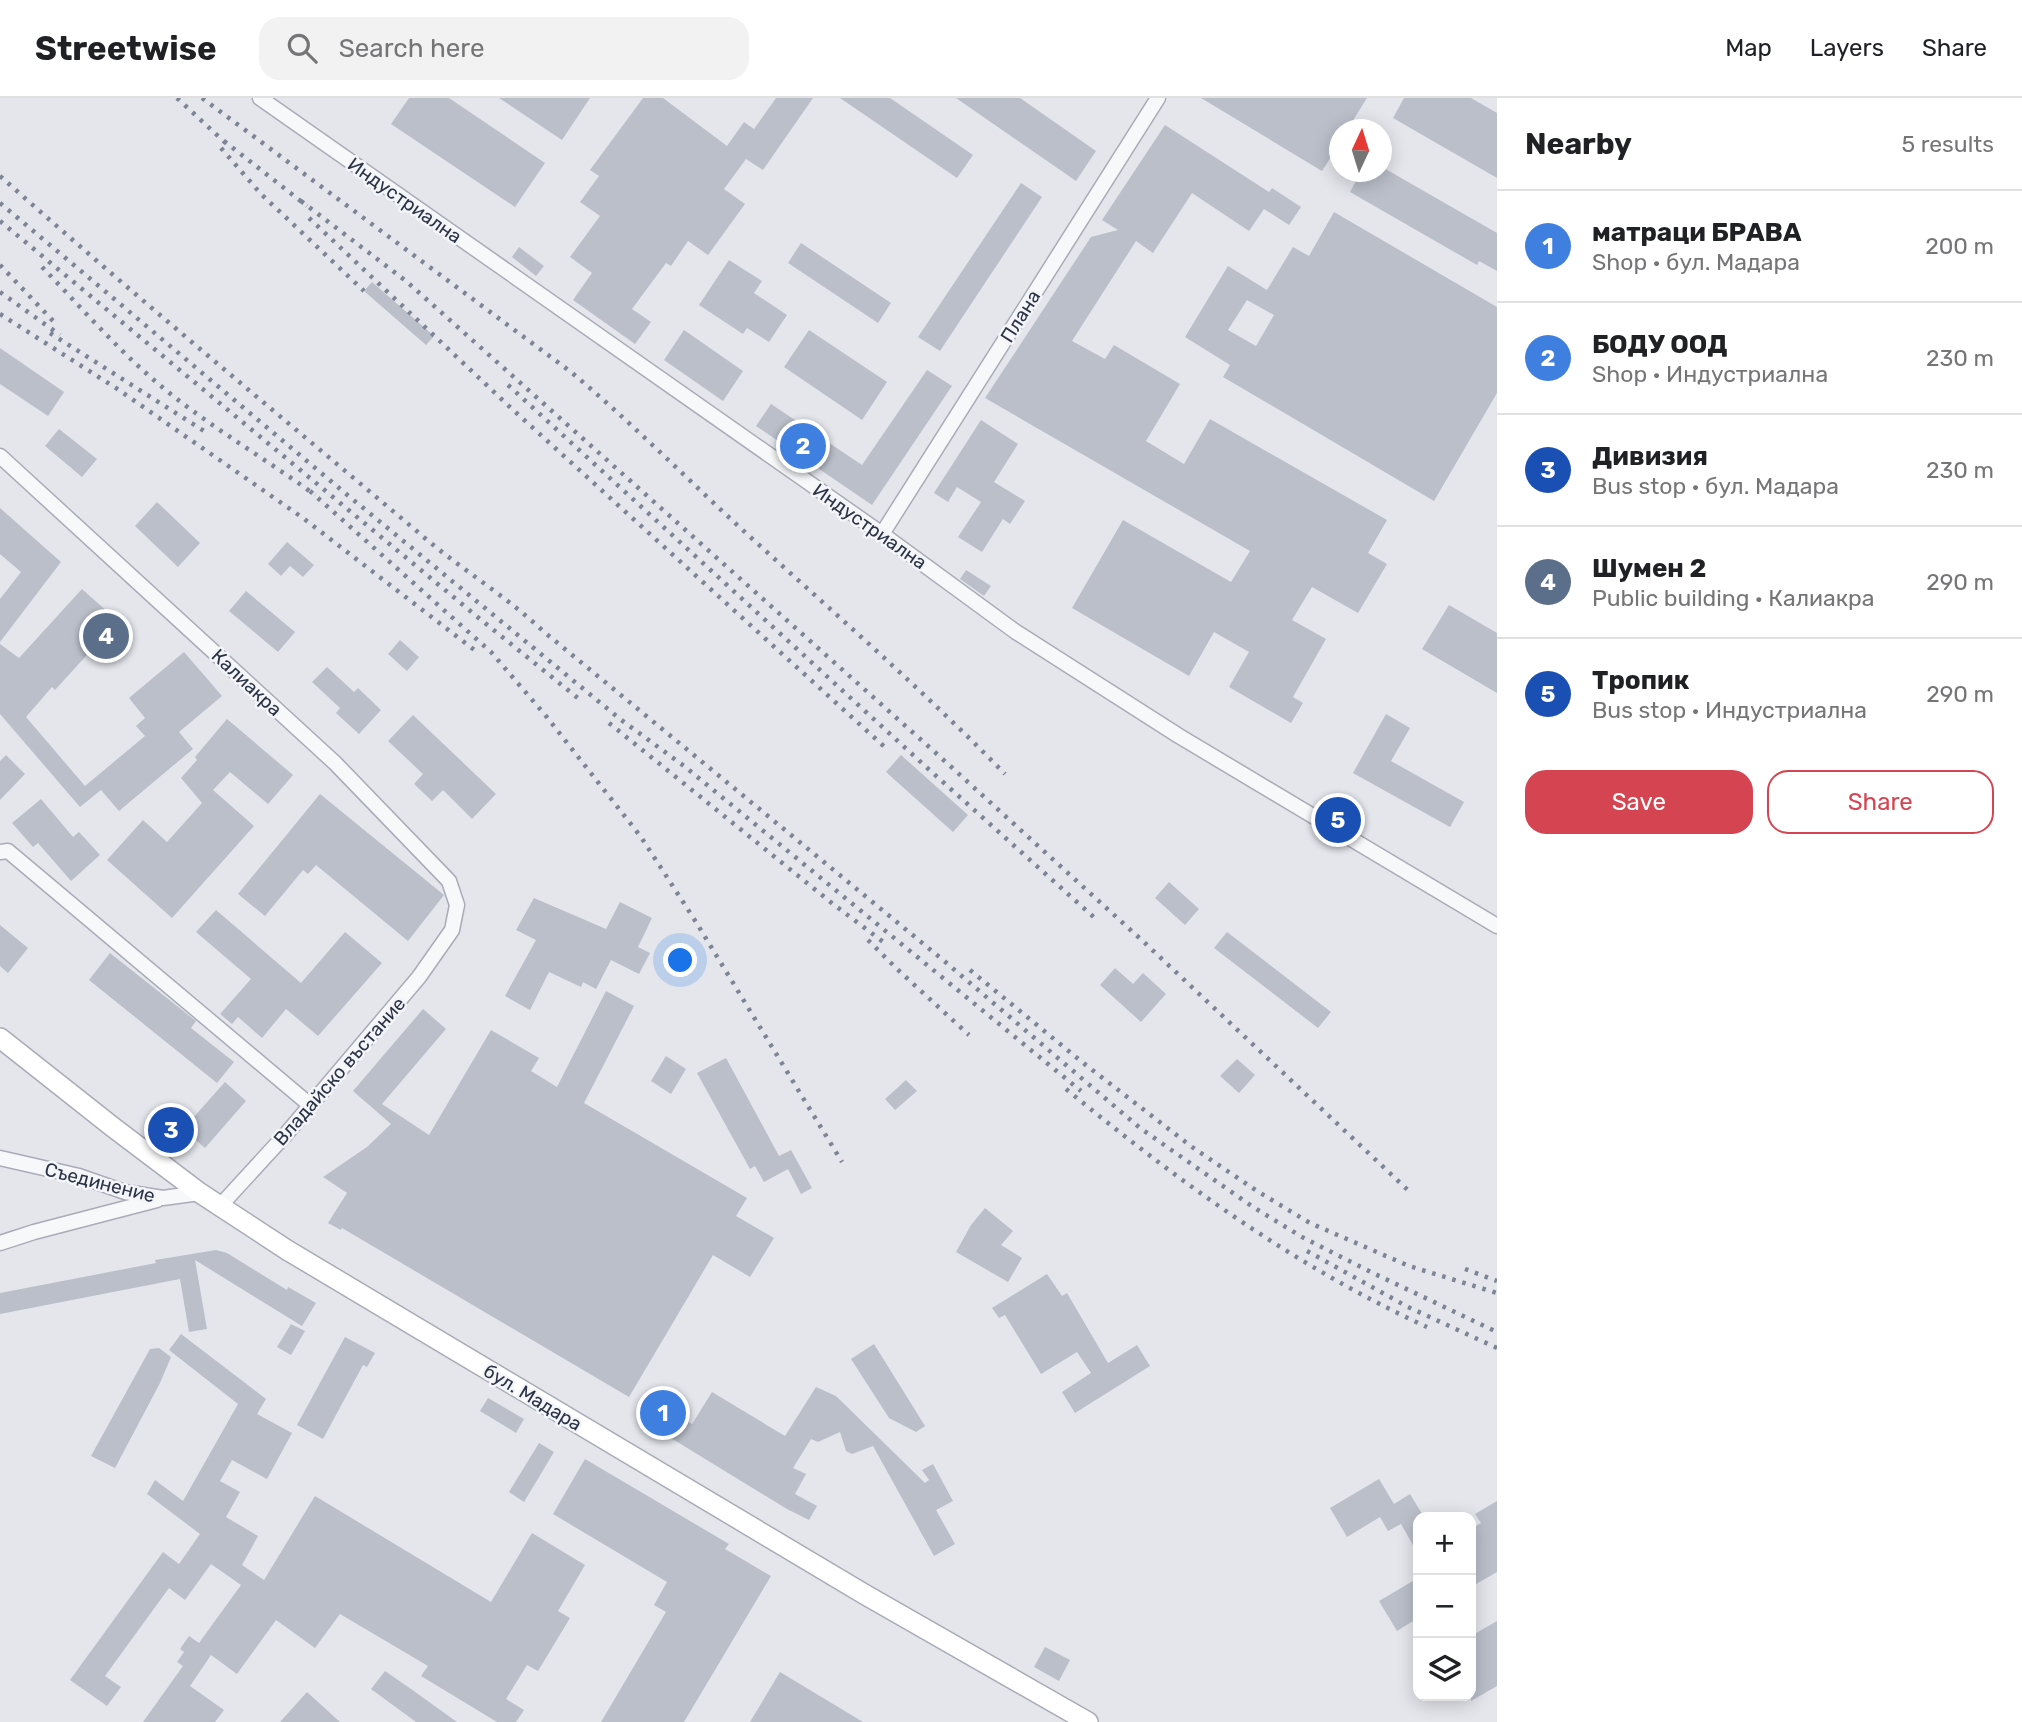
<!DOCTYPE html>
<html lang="en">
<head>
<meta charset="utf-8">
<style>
  :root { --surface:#fff; --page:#f2f2f2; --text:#202124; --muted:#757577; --line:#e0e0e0; --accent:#d44551 }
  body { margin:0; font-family:Rubik,sans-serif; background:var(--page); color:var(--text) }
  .controls { position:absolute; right:21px; bottom:21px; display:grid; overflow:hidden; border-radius:14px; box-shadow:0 4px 18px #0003 }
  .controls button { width:63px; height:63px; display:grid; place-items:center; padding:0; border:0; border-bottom:2px solid var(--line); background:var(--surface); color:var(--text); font:35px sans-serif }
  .compass { position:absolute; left:1329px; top:21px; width:63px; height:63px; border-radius:50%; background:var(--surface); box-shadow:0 4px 18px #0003; rotate:4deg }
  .you { position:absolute; left:681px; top:863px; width:24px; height:24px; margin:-18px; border:5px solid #fff; border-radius:50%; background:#1a73e8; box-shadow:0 0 0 10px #1a73e833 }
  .badge { display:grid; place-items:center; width:46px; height:46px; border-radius:50%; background:var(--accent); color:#fff; font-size:23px; font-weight:700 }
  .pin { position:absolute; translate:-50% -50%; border:4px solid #fff; box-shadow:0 2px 7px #0006 }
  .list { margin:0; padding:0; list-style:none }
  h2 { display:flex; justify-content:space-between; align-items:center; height:91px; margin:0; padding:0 28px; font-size:30px }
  h2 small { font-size:23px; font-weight:400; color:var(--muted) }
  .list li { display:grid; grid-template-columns:46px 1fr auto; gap:21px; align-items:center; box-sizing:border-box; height:112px; padding:0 28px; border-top:2px solid var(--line) }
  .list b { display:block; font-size:26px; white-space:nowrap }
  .list p { margin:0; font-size:23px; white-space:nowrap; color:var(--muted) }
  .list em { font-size:23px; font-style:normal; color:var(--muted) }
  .actions { display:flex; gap:14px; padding:21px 28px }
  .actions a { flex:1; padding:16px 0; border:2px solid var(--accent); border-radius:21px; text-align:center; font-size:24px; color:var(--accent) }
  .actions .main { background:var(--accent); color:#fff }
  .icon { flex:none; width:38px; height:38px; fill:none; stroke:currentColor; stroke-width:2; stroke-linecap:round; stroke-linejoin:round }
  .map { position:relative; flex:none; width:1497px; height:1624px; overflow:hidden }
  header { display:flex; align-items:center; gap:42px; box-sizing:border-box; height:98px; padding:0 35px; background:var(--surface); border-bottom:2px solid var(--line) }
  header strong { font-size:33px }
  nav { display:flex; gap:38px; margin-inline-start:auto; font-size:24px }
  .search { width:490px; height:63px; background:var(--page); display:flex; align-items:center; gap:18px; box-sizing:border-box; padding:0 24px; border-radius:21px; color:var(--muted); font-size:26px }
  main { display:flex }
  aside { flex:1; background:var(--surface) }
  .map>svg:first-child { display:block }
</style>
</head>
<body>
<header>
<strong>Streetwise</strong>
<div class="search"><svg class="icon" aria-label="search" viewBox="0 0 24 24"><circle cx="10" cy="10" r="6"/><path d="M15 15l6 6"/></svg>Search here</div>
<nav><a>Map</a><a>Layers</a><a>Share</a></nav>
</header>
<main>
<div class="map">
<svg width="1497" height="1624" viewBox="0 0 1497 1624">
  <rect width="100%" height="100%" fill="#e4e6ec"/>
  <path fill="#babfca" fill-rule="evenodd" d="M409,0H449L545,65L515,109L391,26Z
    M499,0H590L562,42Z
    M643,0H663L727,48L744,24L754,31L776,0H813L763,72L746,61L724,91L745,106L708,157L688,143L671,168L666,165L632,211L651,224L635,246L573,202L592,175L570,159L600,118L580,104L599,78L590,72Z
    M840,0H890L973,57L957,80Z
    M956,0H1020L1096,53L1076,83Z
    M1201,0H1367L1347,32H1340V45L1322,73Z
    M1404,0H1471L1497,15V80L1393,20Z
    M1165,27L1269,94L1272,90L1301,109L1289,127L1264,111L1249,133L1192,95L1153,155L1136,143L1072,243L1105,261L1114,247L1180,286L1146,343L1184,366L1210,321L1387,422L1368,455L1387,466L1358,515L1312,489L1292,522L1326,541L1293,599L1303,605L1291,625L1229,589L1249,554L1214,534L1189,578L1072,510L1123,422L1231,484L1250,453L985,300L1091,139L1118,132L1102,122Z
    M1382,69L1497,135V173L1479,163L1477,167L1350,94L1361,74H1382Z
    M1021,85L1042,99L940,253L918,239Z
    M1334,114L1497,209V295L1434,403L1223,279L1230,267L1185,239L1228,168L1267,192L1293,149L1309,158ZM1247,202L1274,217L1256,248L1228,232Z
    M801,145L891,205L878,225L788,165Z
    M519,149L544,168L536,178L512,159Z
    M729,162L762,183L754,195L787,217L769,244L747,230L743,236L699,207Z
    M372,184L434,238L426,247L364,193Z
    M684,232L743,273L723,303L664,262Z
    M809,232L887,284L862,322L784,269Z
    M0,250L64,294L48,318L0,286Z
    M927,272L952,288L872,407L756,328L771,306L862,367Z
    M981,322L1018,346L994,384L1025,403L1010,426L1003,421L982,454L958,439L981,404L957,389L948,404L934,395Z
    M59,331L97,361L82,379L45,348Z
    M157,404L200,445L178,469L135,428Z
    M0,410L61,464L0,544V501L21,474L0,456Z
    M287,444L314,467L303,479L290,468L281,478L268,466Z
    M966,472L991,488L984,498L960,481Z
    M82,491L118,523L55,592L52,589L26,619L85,688L145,638L136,628L145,620L129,600L184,554L222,598L179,634L193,651L119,713L101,692L80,709L0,616V546L19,560Z
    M246,493L295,534L278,554L229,513Z
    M1449,507L1497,535V595L1422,551Z
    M400,542L419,559L407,573L388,556Z
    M327,569L354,594L358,590L381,612L359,636L336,615L340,610L312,584Z
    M1386,616L1410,630L1391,663L1464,704L1450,729L1353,675Z
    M413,617L496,696L472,721L443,692L432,703L414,686L423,676L388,643Z
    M227,621L293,677L268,706L230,674L213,692L254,728L172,820L107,762L143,722L167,744L202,705L181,680L197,662L195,659Z
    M6,657L25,676L0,702V663Z
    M901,657L968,717L953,734L886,674Z
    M320,696L444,797L408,843L316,767L308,776L303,772L265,818L238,796Z
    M41,701L73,739L79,734L100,757L71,783L38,745L33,749L12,725Z
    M1169,784L1199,811L1185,827L1155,800Z
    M534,800L606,831L620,804L652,820L638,849L650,855L639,876L611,862L596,891L583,884L581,889L549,874L530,912L505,898L536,842L516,832Z
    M216,812L301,885L345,834L382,865L318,938L286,911L262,940L238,919L232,926L220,916L251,881L196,834Z
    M0,827L28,850L8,875L0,868Z
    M1227,834L1331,914L1318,930L1214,850Z
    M110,855L196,923L191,930L234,964L217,985L89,882Z
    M1115,870L1133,886L1143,875L1166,896L1141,924L1100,887Z
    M606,893L634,908L584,1005L747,1100L736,1118L774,1140L750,1179L713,1157L629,1299L342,1130L341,1132L328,1125L347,1095L323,1079L367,1049L391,1026L353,993L423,911L446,931L382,1006L429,1037L491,932L539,960L531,973L557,989Z
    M666,958L686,971L671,996L651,983Z
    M726,960L779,1058L791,1052L812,1090L801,1096L788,1071L764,1084L755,1068L750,1071L697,975Z
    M1237,961L1255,977L1239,995L1220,978Z
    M906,982L917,993L895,1012L885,1001Z
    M225,984L246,1003L205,1050L183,1031Z
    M985,1110L1013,1133L1001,1147L1022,1160L1008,1184L956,1154L971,1127Z
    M216,1152L227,1155L287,1192L288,1189L316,1205L302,1228L195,1162L207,1231L189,1234L180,1181L0,1216V1195L156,1165L155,1162Z
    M1047,1176L1062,1198L1067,1195L1108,1265L1137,1247L1150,1268L1075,1315L1062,1294L1091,1275L1077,1254L1041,1276L1005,1217L999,1220L992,1210Z
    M291,1226L305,1233L291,1257L277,1249Z
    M181,1236L266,1301L257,1316L292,1335L267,1381L232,1362L220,1383L240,1394L226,1419L258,1438L242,1467L264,1482L315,1398L491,1504L532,1435L585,1467L558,1513L570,1520L538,1573L527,1567L506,1601L524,1612L516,1624H497L421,1578L428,1568L340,1516L315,1550L276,1522L237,1576L211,1557L190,1588L224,1612L215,1624H143L183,1568L177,1564L184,1554L180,1551L189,1538L199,1545L241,1487L211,1466L185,1502L169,1490L105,1578L121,1589L107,1608L70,1582L163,1454L179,1466L200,1436L147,1396L155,1382L183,1403L238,1306L169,1252Z
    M345,1239L375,1255L367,1269L363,1267L323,1341L297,1327Z
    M874,1246L925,1328L916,1334L889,1320L851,1261Z
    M159,1250L171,1259L160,1285L115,1370L91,1358L150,1251Z
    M816,1289L836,1298L925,1385L929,1382L922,1372L933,1366L953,1403L936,1412L955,1446L934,1458L873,1348L852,1356L846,1353L840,1334L818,1344L811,1341L793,1370L806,1376L795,1396L817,1408L809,1422L787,1411L643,1323L655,1304L692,1326L712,1294L785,1338Z
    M488,1300L524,1321L516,1335L480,1313Z
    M539,1345L554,1354L524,1404L509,1394Z
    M585,1361L729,1446L725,1451L771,1478L684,1624H601L666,1514L654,1507L667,1484L553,1416Z
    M1379,1381L1394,1406L1410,1396L1424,1419H1418V1456L1401,1426L1388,1433L1380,1419L1347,1439L1330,1410Z
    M1497,1403V1474L1471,1489V1431L1481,1425L1475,1416Z
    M1418,1480V1520L1397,1533L1379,1503Z
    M1497,1523V1588L1471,1603V1538Z
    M1045,1549L1070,1562L1059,1583L1034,1569Z
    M385,1573L411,1591L457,1624H416L371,1591Z
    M780,1574L863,1624H750Z
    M307,1594L340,1624H280Z"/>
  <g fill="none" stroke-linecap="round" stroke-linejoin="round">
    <g stroke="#a8acb7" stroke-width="17">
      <path id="street" d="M260,0L882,436L1016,534L1179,638L1497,828
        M0,358L335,665L449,783L457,807L452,832L419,879L287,1035L220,1108
        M882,436L1158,0
        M0,754L8,753L310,1007
        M0,1060L79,1078L125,1094L163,1100L200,1095
        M0,1145L34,1134L157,1102"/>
    </g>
    <g stroke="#a8acb7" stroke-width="22">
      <path id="secondary" d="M0,940L114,1030L200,1095L287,1152L864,1496L1088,1624"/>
    </g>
    <use href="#street" stroke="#f7f8fa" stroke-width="14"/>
    <use href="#secondary" stroke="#fff" stroke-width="19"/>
    <path stroke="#7c8496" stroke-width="4.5" stroke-dasharray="3.5 7" stroke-linecap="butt" d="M177,0L231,50
      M202,0L571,274C632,325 688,382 747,436C834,515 923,592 1005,676
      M224,43L307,108
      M221,50L261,96L364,193
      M0,78C137,200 279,317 419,435C459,470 505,497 543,533L943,862L1140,1030L1253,1109L1302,1139L1375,1176L1497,1234
      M301,103L406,183L937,656L1146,846L1411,1095
      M0,105L345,395L620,621L684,668L1081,993
      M309,120L511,310L888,652
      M0,123L480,521L579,601
      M0,167L55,225
      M42,169C76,204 110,243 147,276C198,322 259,356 315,397
      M0,194L60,237
      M0,216L119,292L303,420L477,554
      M50,235L204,333
      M508,287L924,667L1097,822
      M310,393L491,554L546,618L641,739L696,824L842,1064
      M609,625L833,806L886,846
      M868,842L897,871L969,937
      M970,872L1082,964L1192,1049L1257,1093L1310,1125L1409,1168L1497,1195
      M1066,991C1178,1083 1294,1168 1427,1229
      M1307,1153L1408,1209L1497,1250
      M1465,1171L1497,1183"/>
  </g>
  <g text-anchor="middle" stroke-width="5" stroke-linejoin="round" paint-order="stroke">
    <g font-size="19" fill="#2a3245" stroke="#f4f5f9">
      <text transform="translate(405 102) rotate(35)" y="7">Индустриална</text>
      <text transform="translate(1020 218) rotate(-58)" y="7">Плана</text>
      <text transform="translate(870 428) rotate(35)" y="7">Индустриална</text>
      <text transform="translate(247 584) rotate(43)" y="7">Калиакра</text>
      <text transform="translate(339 973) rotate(-49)" y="7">Владайско въстание</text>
      <text transform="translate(100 1084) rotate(14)" y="7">Съединение</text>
      <text transform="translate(533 1299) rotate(31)" y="7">бул. Мадара</text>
    </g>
  </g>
</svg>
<div class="controls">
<button>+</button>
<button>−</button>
<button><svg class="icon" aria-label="layers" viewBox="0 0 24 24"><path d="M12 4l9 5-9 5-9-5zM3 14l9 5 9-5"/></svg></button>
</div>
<svg class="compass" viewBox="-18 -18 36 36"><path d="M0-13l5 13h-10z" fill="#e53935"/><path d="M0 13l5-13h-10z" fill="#757577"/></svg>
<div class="you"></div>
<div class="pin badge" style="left:663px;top:1315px;background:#3f7fe0">1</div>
<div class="pin badge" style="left:803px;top:348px;background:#3f7fe0">2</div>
<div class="pin badge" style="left:171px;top:1032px;background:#1a4fb4">3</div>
<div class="pin badge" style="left:106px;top:538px;background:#5c6f8a">4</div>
<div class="pin badge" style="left:1338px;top:722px;background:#1a4fb4">5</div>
</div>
<aside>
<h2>Nearby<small>5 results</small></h2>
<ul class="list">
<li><span class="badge" style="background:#3f7fe0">1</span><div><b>матраци БРАВА</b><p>Shop · бул. Мадара</p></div><em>200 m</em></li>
<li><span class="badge" style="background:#3f7fe0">2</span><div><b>БОДУ ООД</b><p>Shop · Индустриална</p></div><em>230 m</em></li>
<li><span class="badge" style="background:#1a4fb4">3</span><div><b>Дивизия</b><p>Bus stop · бул. Мадара</p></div><em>230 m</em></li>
<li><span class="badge" style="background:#5c6f8a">4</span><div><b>Шумен 2</b><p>Public building · Калиакра</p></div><em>290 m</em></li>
<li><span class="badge" style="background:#1a4fb4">5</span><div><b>Тропик</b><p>Bus stop · Индустриална</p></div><em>290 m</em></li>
</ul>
<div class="actions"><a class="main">Save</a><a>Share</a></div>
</aside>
</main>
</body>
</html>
